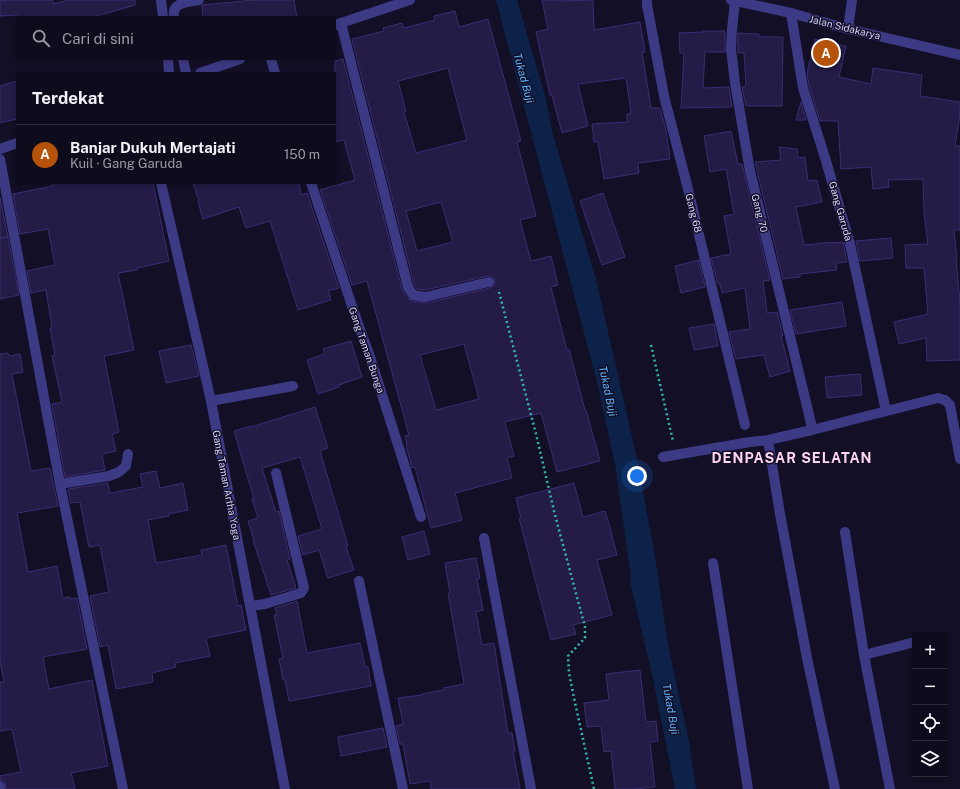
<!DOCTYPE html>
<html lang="id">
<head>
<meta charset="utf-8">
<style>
  :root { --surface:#0e0b1c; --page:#1c1929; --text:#f1f3f6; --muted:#9b9ba3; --line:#2e2b3b; --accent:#b45309 }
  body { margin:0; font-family:"Public Sans",sans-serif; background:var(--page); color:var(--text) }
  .controls { position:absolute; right:12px; bottom:12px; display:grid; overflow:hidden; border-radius:0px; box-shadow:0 2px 6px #0003 }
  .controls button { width:36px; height:36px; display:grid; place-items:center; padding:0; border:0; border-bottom:1px solid var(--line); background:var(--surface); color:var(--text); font:20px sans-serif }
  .you { position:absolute; left:637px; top:476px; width:14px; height:14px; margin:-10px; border:3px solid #fff; border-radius:50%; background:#1a73e8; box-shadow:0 0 0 6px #1a73e833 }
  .badge { display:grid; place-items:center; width:26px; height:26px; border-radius:50%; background:var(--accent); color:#fff; font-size:13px; font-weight:700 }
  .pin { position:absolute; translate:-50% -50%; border:2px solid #fff; box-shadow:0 1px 4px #0006 }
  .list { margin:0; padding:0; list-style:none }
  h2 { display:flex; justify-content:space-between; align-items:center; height:52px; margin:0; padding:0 16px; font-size:17px }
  h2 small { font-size:13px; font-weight:400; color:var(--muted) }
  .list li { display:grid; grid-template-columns:26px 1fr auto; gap:12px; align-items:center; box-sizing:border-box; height:60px; padding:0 16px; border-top:1px solid var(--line) }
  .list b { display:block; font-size:15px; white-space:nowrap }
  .list p { margin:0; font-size:13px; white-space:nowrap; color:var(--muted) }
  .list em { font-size:13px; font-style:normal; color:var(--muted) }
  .icon { flex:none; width:22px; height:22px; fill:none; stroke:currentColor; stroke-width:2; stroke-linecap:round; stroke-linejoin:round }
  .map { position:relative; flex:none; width:960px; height:789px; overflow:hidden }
  .search { position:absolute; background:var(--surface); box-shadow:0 2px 6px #0003; left:16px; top:16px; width:320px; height:44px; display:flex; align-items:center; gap:10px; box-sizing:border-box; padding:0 14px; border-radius:0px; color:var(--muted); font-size:15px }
  .panel { position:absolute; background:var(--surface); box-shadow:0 2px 6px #0003; left:16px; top:72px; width:320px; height:112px; border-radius:0px }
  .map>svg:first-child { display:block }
</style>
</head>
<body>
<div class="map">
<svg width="960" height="789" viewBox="0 0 960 789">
  <rect width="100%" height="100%" fill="#130f26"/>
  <path fill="#0c2248" d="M496,0H517L546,99L552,131L597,283L637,459L655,556L668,645L689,742L696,789H675L652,674L630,582L631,577L615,464L596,378Z"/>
  <path fill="#241b47" stroke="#3b2d73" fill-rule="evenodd" d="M9,0H53V4L68,0H135V5L93,17H17V15L0,16V1Z
    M254,0H294L297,17H203L202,5Z
    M542,0H561V1L593,0L594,30L640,22L645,52H642L651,108H660L666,130L670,159L638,163L639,173L604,179L598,142H594L592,124L627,122V114L631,113L626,78L578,84L588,126L562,133L552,95H550L536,32L548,29Z
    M455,11L459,27L488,19L521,141L517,142L536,216L520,220L531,261L551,256L558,285L551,287L567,350L569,349L585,410H586L600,461L557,472L541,413L505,422L514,456L507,458L512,478L455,493L462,520L431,528L415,467L412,468L406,445L407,444L405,436L409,435L367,281L352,285L320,190L355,180L344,140L335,142V61L343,59L402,289L407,298L412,301L426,303L490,288L494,286L495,283L494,278L491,276H488L425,290L417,289L414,284L352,39L384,31L383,28L402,23L404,28L435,20L434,16ZM448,68L467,140L416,153L404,112L406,111L398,81ZM441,202L453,242L417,251L406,211ZM464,344L479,399L436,410L420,355Z
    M703,31H725V52H705L703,88L729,87L732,107L681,108L684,53H680L679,33L703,32Z
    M738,33L759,34V37H783L782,106H746L742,87L746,86L744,53H738Z
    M815,39L846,46L839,77L871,84L873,68L922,75L920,96L960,102V114L955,146H960V230H954L957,258H956L960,304V360L927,361L926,338L899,344L894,322L928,314L924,268H906L905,245L928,244L924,213L923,179L888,180L889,187L873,189L871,167L841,169L838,121H820L809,86L807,73Z
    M17,81V119L0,123V86Z
    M801,102L806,120H796Z
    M731,131L738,164H742L770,280L763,281L767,313L777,312L783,336H781L790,371L770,377L764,355L736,359L729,332L750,329L745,288L722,293L720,284H718L711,258L731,254L724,216L734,214L726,169L710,172L704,136Z
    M779,147L797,149L798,158L805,157L808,181L817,180L822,202L796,207L804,245L834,242V243L843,242L847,262L836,263L837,270L800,274V277L783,279L755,162L781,160Z
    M53,183H153L169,261L137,268V270L118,273L134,350L104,356L119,432L112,434L116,451L102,454L105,470L65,477L52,404L62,402L52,356L55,355L50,328H52L46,290L31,293L27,271L55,265L48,229L20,234L13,194L53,186Z
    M193,183H299L301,195L307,193L339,288L328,291L331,300L298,310L270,221L246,228L239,207L203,219L198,202L199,201Z
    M603,193L625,257L602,265L580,201Z
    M0,197L8,237L0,238L8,237L19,295L0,299Z
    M891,238L893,258L860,261L856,241Z
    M699,260L705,287L681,293L675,266Z
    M842,302L846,326L796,334L790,310Z
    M714,324L718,346L694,350L689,328Z
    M351,341L362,377L339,385V387L318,394L307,360L325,354L323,349Z
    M191,345L199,376L166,383L159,351Z
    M8,353L9,356L20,354L23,372L12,374L31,471L50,468L58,506L17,513L28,572L57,566L63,598L70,597L71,599L77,598L87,649L43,657L49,689L92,680L108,766L71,773L75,789H6L5,782L3,780H0V776L21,772L12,729L0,731V682H4L0,661V354Z
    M860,374L862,395L827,398L825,377Z
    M315,407L328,448L320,451L348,546L346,547L354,570L328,578L319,550L303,555L298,536L322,529L300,457L262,468L276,512L279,511L290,559L287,560L296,588L271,595L253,540H254L248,521L258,518L252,499H254L234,431L251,426V427Z
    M156,471L160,488L183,483L188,510L169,514V516L148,520L156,563L202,555L201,550L226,545L238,606L241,605L246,630L206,638L210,656L175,663L176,667L152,673L153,682L116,689L108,645L100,647L90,596L109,592L100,545L89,547L80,502L71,503L68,489L108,483L110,493L143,487L140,474Z
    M574,483L583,517L605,511L611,531L617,555L597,560L612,615L573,625L576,634L551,640L519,518H521L516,498Z
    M424,531L430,554L408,560L402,537Z
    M476,558L480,578L477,579L483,610L476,612L482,645L494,643L508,733H512L515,751H513L520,789H431L430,781L410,784L403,744H400L396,726L403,724L398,698L422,695V694L444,690L443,688L464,684L448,593H450L445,563Z
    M297,601L307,653L360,643L365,667H368L371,686L289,701L285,680H283L279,659L283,658L274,615H277L275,608Z
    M640,670L646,722L656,721L658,741L650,742L655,787L634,789H615L611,751L604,752L601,726L587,727L584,703L609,700L606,674Z
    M383,728L387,747L341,756L338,737Z"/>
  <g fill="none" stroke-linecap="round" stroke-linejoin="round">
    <path stroke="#2fb8b0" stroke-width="2.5" stroke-dasharray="2 3" stroke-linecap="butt" d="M499,292L536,434L555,515L585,627V638L568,656L569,673L574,698L594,789
      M651,345L673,441"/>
    <path stroke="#3d3a85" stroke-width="10" d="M864,655L915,642"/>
    <path stroke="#3d3a85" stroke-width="10" d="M161,0L163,17
      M647,0V5L664,96L687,185L745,425
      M735,1L732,30L731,49L735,83L750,171L811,423
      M791,13L803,88L826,161L850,244L886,411
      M174,17C171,2 189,2 199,0
      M341,23L408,287L413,295L425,297L489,282
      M168,59L169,73
      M183,59L186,73
      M271,59L275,73
      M0,159L60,484L123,789
      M161,183L211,401L285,789
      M311,183L356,318L370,357L421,517
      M211,401L293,386
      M768,440L780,514L807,658L835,789
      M663,457L750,442L768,440L812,430L938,398L945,400L950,405L960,459
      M60,484L109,476L119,472L126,466L128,454
      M845,532L864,655L890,789
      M484,538L531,789
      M713,563L748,789
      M359,581L403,789
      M250,606L265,604L301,593L304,588L276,473
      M0,786V789"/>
    <path stroke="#3d3a85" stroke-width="10" d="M731,0L791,13L848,29L960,55
      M335,25L410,0
      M848,29L852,0
      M200,73L240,59
      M0,149L17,143"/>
  </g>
  <g text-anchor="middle" stroke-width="3" stroke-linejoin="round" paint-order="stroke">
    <g font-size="10" fill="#d9d4ff" stroke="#130f26">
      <text transform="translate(845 27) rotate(14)" y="4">Jalan Sidakarya</text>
      <text transform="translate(841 211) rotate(74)" y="4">Gang Garuda</text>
      <text transform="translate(694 213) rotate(76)" y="4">Gang 68</text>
      <text transform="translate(760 213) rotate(76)" y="4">Gang 70</text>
      <text transform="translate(367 350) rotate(71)" y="4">Gang Taman Bunga</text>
      <text transform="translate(227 485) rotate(79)" y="4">Gang Taman Artha Yoga</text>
    </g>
    <g font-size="11" font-style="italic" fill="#62b6ff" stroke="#130f26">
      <text transform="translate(524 78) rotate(75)" y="4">Tukad Buji</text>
      <text transform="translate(608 391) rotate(78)" y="4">Tukad Buji</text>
      <text transform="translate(671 709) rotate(80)" y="4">Tukad Buji</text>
    </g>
    <g font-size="14" font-weight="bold" letter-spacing="1" fill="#ffd6f0" stroke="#130f26">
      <text x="792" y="463">DENPASAR SELATAN</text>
    </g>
  </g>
</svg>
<div class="controls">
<button>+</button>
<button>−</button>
<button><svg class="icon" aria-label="locate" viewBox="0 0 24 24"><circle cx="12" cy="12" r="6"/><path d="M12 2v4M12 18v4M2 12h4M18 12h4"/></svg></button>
<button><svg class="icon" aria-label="layers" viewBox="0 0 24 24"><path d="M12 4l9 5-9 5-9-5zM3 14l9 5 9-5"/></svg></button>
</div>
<div class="you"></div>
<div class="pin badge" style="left:826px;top:53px">A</div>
<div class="search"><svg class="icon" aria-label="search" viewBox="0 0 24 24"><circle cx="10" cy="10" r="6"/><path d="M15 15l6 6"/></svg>Cari di sini</div>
<section class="panel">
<h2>Terdekat<small></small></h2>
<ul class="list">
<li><span class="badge">A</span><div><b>Banjar Dukuh Mertajati</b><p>Kuil · Gang Garuda</p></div><em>150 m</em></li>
</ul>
</section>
</div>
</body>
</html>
